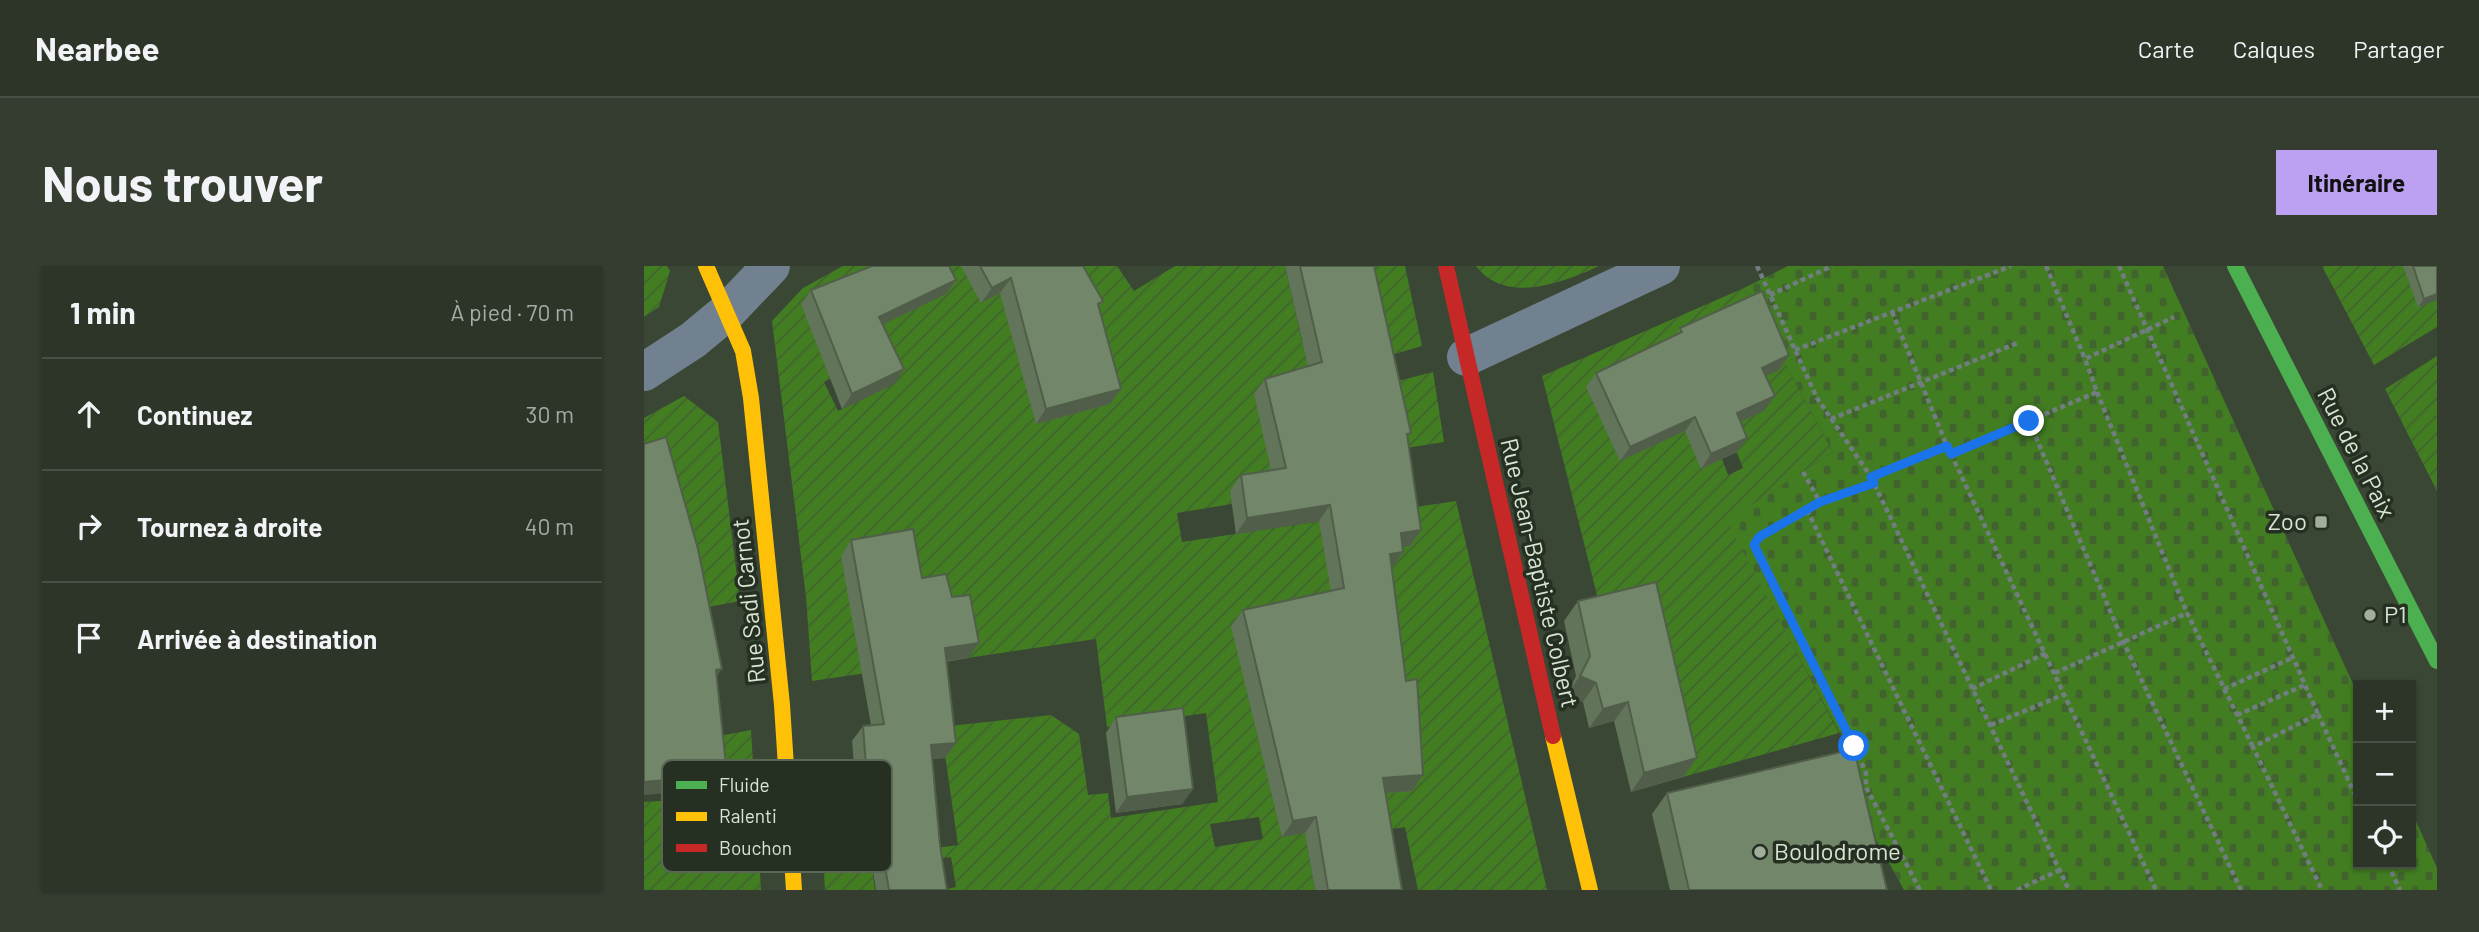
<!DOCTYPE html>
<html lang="fr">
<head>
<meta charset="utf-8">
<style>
  :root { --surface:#2c3528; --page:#343d30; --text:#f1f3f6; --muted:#a6aba8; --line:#485045; --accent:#bca0f2 }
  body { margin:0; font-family:Barlow,sans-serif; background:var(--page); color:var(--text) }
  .controls { position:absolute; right:21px; bottom:21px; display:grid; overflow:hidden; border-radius:0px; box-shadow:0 2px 5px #0004 }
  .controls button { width:63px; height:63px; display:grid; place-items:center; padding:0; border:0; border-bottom:2px solid var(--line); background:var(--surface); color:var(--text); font:35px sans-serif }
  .stop { position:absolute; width:21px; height:21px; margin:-16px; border:5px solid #1a73e8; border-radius:50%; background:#fff }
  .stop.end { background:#1a73e8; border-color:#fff; box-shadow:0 2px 7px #0008 }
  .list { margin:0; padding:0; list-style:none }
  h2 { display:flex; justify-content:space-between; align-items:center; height:91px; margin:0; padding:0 28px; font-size:30px }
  h2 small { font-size:23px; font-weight:400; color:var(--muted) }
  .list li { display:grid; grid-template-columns:46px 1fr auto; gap:21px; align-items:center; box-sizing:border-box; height:112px; padding:0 28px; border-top:2px solid var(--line) }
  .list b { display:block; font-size:26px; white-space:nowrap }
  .list em { font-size:23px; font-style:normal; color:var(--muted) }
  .icon { flex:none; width:38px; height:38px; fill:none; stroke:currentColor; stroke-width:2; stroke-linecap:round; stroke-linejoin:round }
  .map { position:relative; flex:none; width:1793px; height:624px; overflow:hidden; border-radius:0px }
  header { display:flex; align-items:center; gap:42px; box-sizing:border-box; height:98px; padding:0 35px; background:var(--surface); border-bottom:2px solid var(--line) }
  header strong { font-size:33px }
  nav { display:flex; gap:38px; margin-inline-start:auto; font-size:24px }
  .intro { display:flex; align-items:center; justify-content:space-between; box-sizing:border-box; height:168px; padding:0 42px }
  h1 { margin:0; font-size:49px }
  .button { padding:18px 32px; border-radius:0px; background:var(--accent); color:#111; font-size:24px; font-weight:700 }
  main { display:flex; gap:42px; padding:0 42px }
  aside { flex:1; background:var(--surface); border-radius:0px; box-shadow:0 2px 5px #0004 }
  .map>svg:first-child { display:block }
</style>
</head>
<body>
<header>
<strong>Nearbee</strong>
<nav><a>Carte</a><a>Calques</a><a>Partager</a></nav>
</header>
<div class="intro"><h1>Nous trouver</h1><a class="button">Itinéraire</a></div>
<main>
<aside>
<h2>1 min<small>À pied · 70 m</small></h2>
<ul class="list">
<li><svg class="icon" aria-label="ahead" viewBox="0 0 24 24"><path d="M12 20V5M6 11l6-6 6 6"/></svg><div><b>Continuez</b></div><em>30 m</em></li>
<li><svg class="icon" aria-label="right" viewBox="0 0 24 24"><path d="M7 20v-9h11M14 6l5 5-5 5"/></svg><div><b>Tournez à droite</b></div><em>40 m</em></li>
<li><svg class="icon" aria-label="arrive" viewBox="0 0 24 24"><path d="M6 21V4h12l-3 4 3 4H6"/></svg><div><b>Arrivée à destination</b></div></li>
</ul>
</aside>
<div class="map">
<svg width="1793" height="624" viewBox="0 0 1793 624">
  <defs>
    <pattern id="cemetery-stones" width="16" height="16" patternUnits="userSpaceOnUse" patternTransform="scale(1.75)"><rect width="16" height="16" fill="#427d22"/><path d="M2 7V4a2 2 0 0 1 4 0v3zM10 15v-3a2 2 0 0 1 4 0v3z" fill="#41642f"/></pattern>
    <pattern id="garden-furrows" width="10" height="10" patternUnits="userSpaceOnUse" patternTransform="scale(1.75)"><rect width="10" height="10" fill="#427d22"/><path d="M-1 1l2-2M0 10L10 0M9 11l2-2" fill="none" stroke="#41642f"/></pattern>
  </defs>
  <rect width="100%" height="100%" fill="#3a4735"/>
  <path fill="url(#cemetery-stones)" d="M1144,0H1519L1714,429V598H1767V544L1793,602V624H1260L1197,510L1214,501L1082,255L1189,186L1100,22Z"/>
  <path fill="url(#garden-furrows)" fill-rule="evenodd" d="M0,0H23L26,5L15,41L0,51Z
    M199,0H473L490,25L531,0H641L658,75L716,0H761L778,80L610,129L690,194L586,225L588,238L533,247L538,276L812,235L903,624H774L761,561L663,577L671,624H298L312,621L307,591L228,601L231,624H181L180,607L227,601V591L314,579L297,461L407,449L435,468L444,529L464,527L467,552L574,536L562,447L463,461L452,373L168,415L162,331L128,55L159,22ZM186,113L250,118L194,145L180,116ZM615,551L619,573L571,581L566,558Z
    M832,0H955C918,17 862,39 832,0Z
    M1678,0H1793V61L1730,99Z
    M1100,22L1189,186L1083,255L1195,467L1039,511L956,341L898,110ZM1108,40L1083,162L1099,202L1084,209L1078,193L1057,202Z
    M1793,90V225L1741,123Z
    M789,106L800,176L756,183L742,118Z
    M40,130L74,156L96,335L0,353V152Z
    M107,464L117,624H0V536L78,531L75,470Z"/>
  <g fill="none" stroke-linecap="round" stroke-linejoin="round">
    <path stroke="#727d82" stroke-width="4.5" stroke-dasharray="5 3.5" stroke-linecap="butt" d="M1113,0L1173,132L1227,211L1303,180L1307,188L1453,126L1441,93L1530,51
      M1402,0L1441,93
      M1475,0L1674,448L1609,481L1678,624
      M1126,29L1188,0
      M1248,46L1303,180
      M1151,84L1367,0
      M1453,126L1543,347L1609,481
      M1187,153L1376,76
      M1385,155L1479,375L1597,624
      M1307,188L1512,624
      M1159,206L1176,236L1230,217
      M1227,211L1425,624
      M1176,236L1115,271L1110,279L1210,480L1222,507V521L1276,624
      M1163,244L1347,624
      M1411,407L1543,347
      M1328,423L1402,387
      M1580,423L1648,392
      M1674,448L1714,535
      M1593,449L1661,419
      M1347,459L1421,428
      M1744,598L1756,624
      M1373,624L1416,604"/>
    <path stroke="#72818f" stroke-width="38" d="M822,91L1017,0
      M0,106L49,74L84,45L127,0"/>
    <path stroke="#4caf50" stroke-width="16" d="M1591,0L1793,395"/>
    <path stroke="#ffc107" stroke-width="16" d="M62,0L99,85L107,132L138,439L150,624
      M909,470L946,624"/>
    <path stroke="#c62828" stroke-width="16" d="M802,0L909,470"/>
  </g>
  <path fill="#62745a" d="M317,0H439L459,35L455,41L477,123L466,138L392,158L356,27L337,37Z
    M641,0H730L763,173L777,264L766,280L759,281V286L748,302L762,415L779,509L768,525L742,527L758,624H671L661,567L638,571L587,360L599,344L687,325L675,255L592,268L586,225L597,209L627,204L610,128L621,113L664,100Z
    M1759,0H1793V34L1774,41Z
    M167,24L302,28L239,58L250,118L198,143L157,38Z
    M1036,62L1135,104L1121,110L1120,145L1096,156L1093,186L1057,203L1041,165L976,195L942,121L952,107L1032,69Z
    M207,274L278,312L324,392L302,396L312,477L301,492L288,493L296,579L303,624H232L225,580L217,581L208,475L219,460L227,459L197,290Z
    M934,335L1039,511L987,526L970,455L945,462L939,436L922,430L932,410L920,355Z
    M472,451L549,523L538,538L472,547L462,467Z
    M1023,527L1243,624H1026L1008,548Z"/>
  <path fill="#505e4a" d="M367,12L356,27L337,37L348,22Z
    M312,14L302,28L225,65L235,51Z
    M1793,28V34L1774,41L1780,33Z
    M1145,89L1135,104L1107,117L1118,102Z
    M260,103L250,118L198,143L208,128Z
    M477,123L466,138L392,158L402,143Z
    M1131,130L1120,145L1083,162L1093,147Z
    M1051,151L1041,165L976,195L986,181Z
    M1103,172L1093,186L1057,203L1067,188Z
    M686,239L675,255L592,268L603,252Z
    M777,264L766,280L746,283L757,267Z
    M759,286L748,302L735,304L746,288Z
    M335,377L324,392L290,397L301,382Z
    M78,403L68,417L72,404Z
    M936,410L952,417L939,436L922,430Z
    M984,436L970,455L945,462L959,443Z
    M312,477L301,492L276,494L287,479Z
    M1053,492L1039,511L987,526L1000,507Z
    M83,508L73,523L0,529V516Z
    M779,509L768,525L728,528L739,512Z
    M549,523L538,538L472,547L483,531Z
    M672,551L661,567L638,571L649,555Z
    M227,565H235L225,580L217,581Z"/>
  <path fill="#728769" stroke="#505e4a" stroke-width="2" d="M228,0H305L312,14L235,51L260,103L208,128L167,24Z
    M336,0H439L459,35L454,38L477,123L402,143L367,12L348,22Z
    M656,0H730L767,167L763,168L777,264L757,267L759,286L746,288L762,415L773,413L779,509L739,512L758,624H684L672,551L649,555L599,344L700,322L686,239L603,252L597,209L642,202L621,113L678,96Z
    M1769,0H1793V28L1780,33Z
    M1118,25L1145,89L1118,102L1131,130L1093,147L1103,172L1067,188L1051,151L986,181L952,107L1038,66L1036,62Z
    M22,171L54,283L78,403L72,404L83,508L0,516V178Z
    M269,263L278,312L302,308L308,331L326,329L335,377L301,382L312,477L287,479L296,579L303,624H245L235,565H227L219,460L240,458L207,274Z
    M1012,316L1053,492L1000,507L984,436L959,443L952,417L936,410L946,390L934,335Z
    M539,442L549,523L483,531L472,451Z
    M1210,483L1243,624H1045L1023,527Z"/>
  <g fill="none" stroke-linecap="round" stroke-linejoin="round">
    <path stroke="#1a73e8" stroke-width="9" d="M1210,480L1110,279L1115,271L1176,236L1230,217L1227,211L1303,180L1307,188L1385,155"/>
  </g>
  <g fill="#a0ae9b" stroke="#263022" stroke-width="2.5">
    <rect x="1670" y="249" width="14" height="14" rx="3.5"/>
    <circle cx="1726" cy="349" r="7"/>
    <circle cx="1116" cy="586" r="7"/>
  </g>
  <g text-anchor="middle" stroke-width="7" stroke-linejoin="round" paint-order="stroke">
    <g font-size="24" fill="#d7e5d2" stroke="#263022">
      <text transform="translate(1712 187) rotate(63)" y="8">Rue de la Paix</text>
      <text transform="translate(895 307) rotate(77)" y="8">Rue Jean-Baptiste Colbert</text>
      <text transform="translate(105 335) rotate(-96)" y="8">Rue Sadi Carnot</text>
    </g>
    <g font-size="24" fill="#d7e5d2" stroke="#263022" text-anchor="start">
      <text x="1663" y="264" text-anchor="end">Zoo</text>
      <text x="1740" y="357">P1</text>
      <text x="1130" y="594">Boulodrome</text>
    </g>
  </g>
  <rect x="18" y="494" width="230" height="112" rx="10" fill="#263022" stroke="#5b6657" stroke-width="2"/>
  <rect x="32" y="515" width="31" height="8" fill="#4caf50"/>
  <rect x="32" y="546" width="31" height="9" fill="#ffc107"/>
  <rect x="32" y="578" width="31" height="8" fill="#c62828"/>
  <g font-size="19" fill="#d7e5d2">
    <text x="75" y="526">Fluide</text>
    <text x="75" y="557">Ralenti</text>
    <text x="75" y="589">Bouchon</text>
  </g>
</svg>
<div class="controls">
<button>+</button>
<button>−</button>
<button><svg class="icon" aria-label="locate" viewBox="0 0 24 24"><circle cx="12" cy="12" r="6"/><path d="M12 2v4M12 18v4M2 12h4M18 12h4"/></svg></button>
</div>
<div class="stop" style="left:1210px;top:480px"></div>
<div class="stop end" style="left:1385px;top:155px"></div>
</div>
</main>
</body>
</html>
